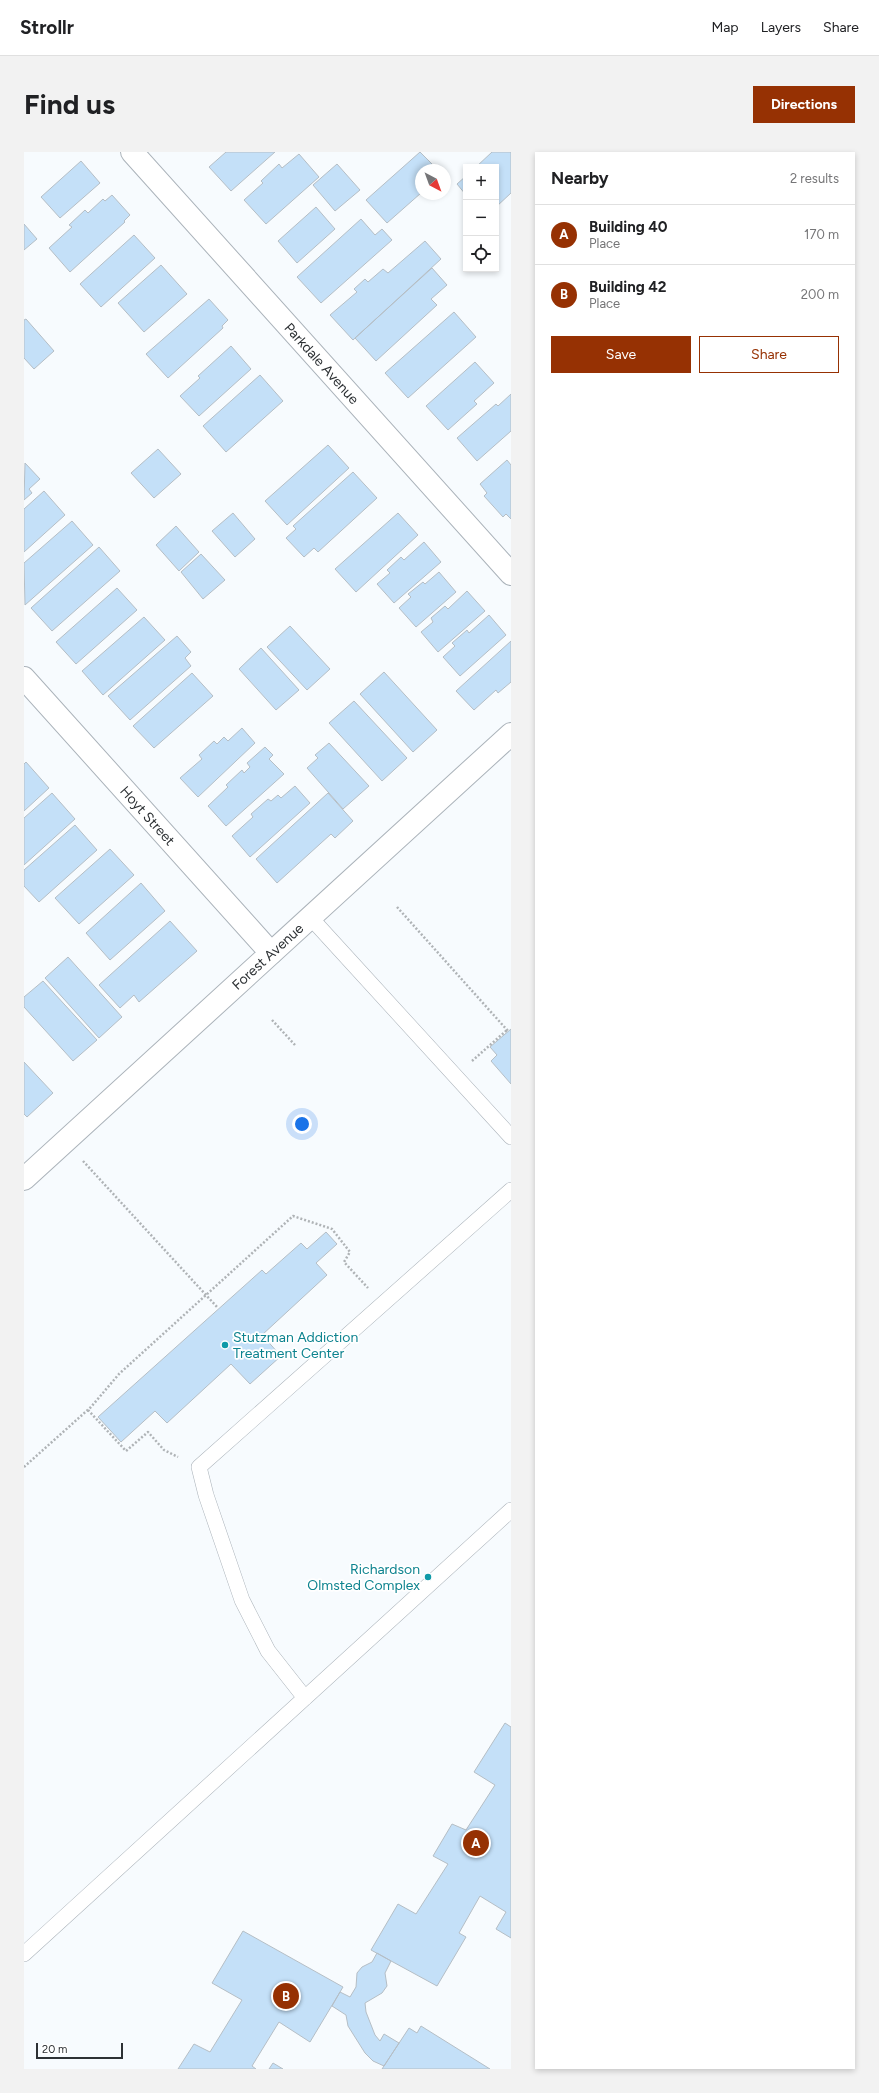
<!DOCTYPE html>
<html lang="en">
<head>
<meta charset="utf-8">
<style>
  :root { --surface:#fff; --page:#f2f2f2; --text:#202124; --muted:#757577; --line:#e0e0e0; --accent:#963103 }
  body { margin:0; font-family:Figtree,sans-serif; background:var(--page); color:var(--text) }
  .controls { position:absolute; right:12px; top:12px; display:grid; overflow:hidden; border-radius:0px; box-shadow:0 2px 6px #0003 }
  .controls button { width:36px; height:36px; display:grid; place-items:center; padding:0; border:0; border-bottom:1px solid var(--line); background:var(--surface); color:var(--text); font:20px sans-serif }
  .compass { position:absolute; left:391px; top:12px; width:36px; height:36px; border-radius:50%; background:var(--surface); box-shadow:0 2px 6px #0003; rotate:139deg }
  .scale { position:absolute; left:12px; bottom:10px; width:87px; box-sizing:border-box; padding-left:4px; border:2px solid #2d3134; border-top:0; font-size:11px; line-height:14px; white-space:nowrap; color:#2d3134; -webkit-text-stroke:3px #fff; paint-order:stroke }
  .you { position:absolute; left:278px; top:972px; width:14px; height:14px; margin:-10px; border:3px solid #fff; border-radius:50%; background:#1a73e8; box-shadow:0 0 0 6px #1a73e833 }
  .badge { display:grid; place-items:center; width:26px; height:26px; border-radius:50%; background:var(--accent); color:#fff; font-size:13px; font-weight:700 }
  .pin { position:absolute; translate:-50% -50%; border:2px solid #fff; box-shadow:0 1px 4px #0006 }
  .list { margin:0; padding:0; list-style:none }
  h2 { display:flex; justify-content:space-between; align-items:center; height:52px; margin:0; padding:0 16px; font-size:17px }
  h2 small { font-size:13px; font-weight:400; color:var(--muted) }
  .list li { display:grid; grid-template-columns:26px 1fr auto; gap:12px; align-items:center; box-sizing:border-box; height:60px; padding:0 16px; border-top:1px solid var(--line) }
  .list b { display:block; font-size:15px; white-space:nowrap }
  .list p { margin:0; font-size:13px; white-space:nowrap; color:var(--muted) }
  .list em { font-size:13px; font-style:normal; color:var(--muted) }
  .actions { display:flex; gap:8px; padding:12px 16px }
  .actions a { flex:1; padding:9px 0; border:1px solid var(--accent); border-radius:0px; text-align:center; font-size:14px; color:var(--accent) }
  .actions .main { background:var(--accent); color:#fff }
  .icon { flex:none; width:22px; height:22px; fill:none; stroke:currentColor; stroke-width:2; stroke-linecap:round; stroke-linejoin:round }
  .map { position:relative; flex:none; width:487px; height:1917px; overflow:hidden; border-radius:0px }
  header { display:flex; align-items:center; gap:24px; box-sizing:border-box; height:56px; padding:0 20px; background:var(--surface); border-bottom:1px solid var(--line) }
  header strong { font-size:19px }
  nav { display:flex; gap:22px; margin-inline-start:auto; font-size:14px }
  .intro { display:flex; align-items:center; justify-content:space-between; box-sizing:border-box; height:96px; padding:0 24px }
  h1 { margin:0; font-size:28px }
  .button { padding:10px 18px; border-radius:0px; background:var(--accent); color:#fff; font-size:14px; font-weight:700 }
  main { display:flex; gap:24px; padding:0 24px }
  aside { flex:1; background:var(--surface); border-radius:0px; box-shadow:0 2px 6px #0003 }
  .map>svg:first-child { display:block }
</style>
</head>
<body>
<header>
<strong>Strollr</strong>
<nav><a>Map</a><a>Layers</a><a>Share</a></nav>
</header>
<div class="intro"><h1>Find us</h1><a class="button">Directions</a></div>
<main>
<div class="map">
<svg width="487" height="1917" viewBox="0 0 487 1917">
  <rect width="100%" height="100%" fill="#f7fbfe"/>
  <path fill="#c4e0f8" stroke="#b5bec5" d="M202,0H251L207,39L185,15Z
    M396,0L414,18H397V41L363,71L342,48Z
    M468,0H487V41L472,55V15H452Z
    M275,2L295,25L242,72L220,48L239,31L237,29L255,12L258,16Z
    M57,9L76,31L36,66L17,45Z
    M313,12L336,38L311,59L289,33Z
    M442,24V43L433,32Z
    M88,43L106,63L100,69L101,70L46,120L25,96L48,75L45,73L61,58L64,61L79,47L81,49Z
    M292,55L311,77L273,111L254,89Z
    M337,67L351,83L358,77L368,88L297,151L273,125Z
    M0,72L13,87L0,98Z
    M110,83L131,106L77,155L56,132Z
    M401,89L417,107L329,188L306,163L333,140L330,137L341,127L344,130L359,117L364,121Z
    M137,113L163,142L120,180L94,151Z
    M408,116L423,133L407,147L413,153L352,209L331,186Z
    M185,147L204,168L198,174L199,176L144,226L122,202Z
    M430,160L452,185L384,246L361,221Z
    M2,167L30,199L10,217L0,206V168Z
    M207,194L227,217L175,264L156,244L176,226L174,224Z
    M451,210L470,231L450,249L453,252L424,278L402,254Z
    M236,223L259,249L202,300L179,274Z
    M487,242V279L453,309L433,286L472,252L474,254Z
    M304,293L325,316L263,373L241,349Z
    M134,297L157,322L130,346L107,321Z
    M483,308L487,313V367L482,362L479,365L460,344L463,341L456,332Z
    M1,311L16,327L5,337L8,341L0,348Z
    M329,320L353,346L294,400L290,396L280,405L262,386L272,377L269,374Z
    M20,339L41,363L0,400V357Z
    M209,361L231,387L211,405L188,379Z
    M374,361L394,383L332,440L311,417Z
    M48,369L69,393L1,453L0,411Z
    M152,374L175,400L155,419L132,393Z
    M400,390L417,410L370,451L353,432L366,421L363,418L377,405L380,408Z
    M75,395L96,419L28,479L7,456Z
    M177,402L201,428L179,447L157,420Z
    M415,420L432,440L392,475L375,456L387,445L384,442L399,430L401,432Z
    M93,436L113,458L52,512L32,490Z
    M443,439L461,459L414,500L397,480L409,470L407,466L421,454L424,457Z
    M465,463L482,483L436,524L419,505L431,494L428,491L443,478L445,481Z
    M120,465L141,488L79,543L58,519Z
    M266,474L306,517L283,538L243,495Z
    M153,484L167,500L161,506L167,514L106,568L84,544Z
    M487,489V530L474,541L472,538L450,558L432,539Z
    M237,496L275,538L252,558L215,517Z
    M360,520L413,578L389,600L336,542Z
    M168,521L189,544L130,596L109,574Z
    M330,549L383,606L358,629L305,571Z
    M218,576L231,591L174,645L156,626L178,607L175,603L190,589L193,592L200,585L204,589Z
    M305,591L345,634L319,657L283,616L294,606L291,603Z
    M241,595L249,603L245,607L260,622L202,674L184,654L204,635L202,633L218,618L220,621L226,615L223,611Z
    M2,610L25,636L0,659V612Z
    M271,634L286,651L226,705L208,684L229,665L227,662L244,647L247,649L254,643L257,646Z
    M28,641L51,667L0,713V666Z
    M304,641L329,669L311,686L307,682L253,731L232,707Z
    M51,673L73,698L15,750L0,734V718Z
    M86,697L110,723L55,772L31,746Z
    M117,731L141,759L86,808L62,781Z
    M146,769L173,799L115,850L110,843L96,856L75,833Z
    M44,805L98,865L75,886L21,826Z
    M19,829L73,888L49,909L0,855V845Z
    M487,877V932L467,909L473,903L466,895Z
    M0,910L29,941L3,965L0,962Z
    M302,1080L313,1092L292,1111L303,1123L238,1183L257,1204L226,1232L207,1212L143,1271L131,1259L97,1290L74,1265L238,1118L242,1122L277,1091L283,1097Z
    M481,1571L487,1575V1786L472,1777L482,1760L456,1744L435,1781L442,1785L413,1834L347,1798L374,1752L392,1762L424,1712L409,1704L428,1672L442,1678L471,1633L450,1620Z
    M219,1779L319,1835L286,1890L255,1870L228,1914L232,1917H154L170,1892L186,1900L218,1848L188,1831Z
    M353,1801L367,1809L361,1821L363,1834L358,1841L341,1851L342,1860L351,1883L356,1889L360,1882L375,1891L360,1914L349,1909L341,1901L324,1874L322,1863L308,1854L316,1840L326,1845L332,1835L333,1821L338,1815L348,1810Z
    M397,1874L466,1917H358L385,1876L393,1881Z
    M249,1911L259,1917H245Z"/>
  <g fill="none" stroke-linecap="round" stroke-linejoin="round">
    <g stroke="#abb3ba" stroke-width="16">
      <path id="lane" d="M286,765L487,985
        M281,1546L244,1499L218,1448L182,1343L175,1315L487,1038
        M0,1802L487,1358"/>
    </g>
    <g stroke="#abb3ba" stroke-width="24">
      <g id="street">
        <path id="s1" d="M108,0L487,422"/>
        <path id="s2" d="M0,526L247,801"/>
      </g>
    </g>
    <g stroke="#abb3ba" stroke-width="24">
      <g id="secondary">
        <path id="s3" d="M0,1027L487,582"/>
      </g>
    </g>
    <path stroke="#afb3b6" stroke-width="2.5" stroke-dasharray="2 2" stroke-linecap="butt" d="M373,755L484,879
      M248,868L271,893
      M448,909L483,878
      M59,1009L193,1155
      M64,1258L102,1299L124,1280L140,1298L154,1305
      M0,1315L67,1255L95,1222L269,1064L308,1077L326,1100L320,1110L344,1136"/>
    <use href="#lane" stroke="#fff" stroke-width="15"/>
    <use href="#street" stroke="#fff" stroke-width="22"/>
    <use href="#secondary" stroke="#fff" stroke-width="22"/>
  </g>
  <g fill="#0f9aa8" stroke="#fff" stroke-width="1.5">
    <circle cx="201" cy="1193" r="4"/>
    <circle cx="404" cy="1425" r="4"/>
  </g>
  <g text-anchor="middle" stroke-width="3.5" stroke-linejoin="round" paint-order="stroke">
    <g font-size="14" fill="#2d3134" stroke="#fff">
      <text dy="5" stroke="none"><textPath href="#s1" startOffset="284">Parkdale Avenue</textPath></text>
      <text dy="5" stroke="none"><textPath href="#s2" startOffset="185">Hoyt Street</textPath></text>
      <text dy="5" stroke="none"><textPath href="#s3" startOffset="330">Forest Avenue</textPath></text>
    </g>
    <g font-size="14" fill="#0d838f" stroke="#fff" text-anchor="start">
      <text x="209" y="1190">Stutzman Addiction<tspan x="209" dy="16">Treatment Center</tspan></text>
      <text x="396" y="1422" text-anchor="end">Richardson<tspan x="396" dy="16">Olmsted Complex</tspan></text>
    </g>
  </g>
</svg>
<div class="controls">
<button>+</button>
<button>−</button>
<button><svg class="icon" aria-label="locate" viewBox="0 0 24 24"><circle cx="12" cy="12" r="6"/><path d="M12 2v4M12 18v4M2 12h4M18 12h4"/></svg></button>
</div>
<svg class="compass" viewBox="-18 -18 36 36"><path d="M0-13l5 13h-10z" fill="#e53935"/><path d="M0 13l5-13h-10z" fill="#757577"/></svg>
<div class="scale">20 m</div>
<div class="you"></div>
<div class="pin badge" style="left:452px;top:1691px">A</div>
<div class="pin badge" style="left:262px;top:1844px">B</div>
</div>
<aside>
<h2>Nearby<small>2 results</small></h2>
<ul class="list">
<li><span class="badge">A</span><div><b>Building 40</b><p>Place</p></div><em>170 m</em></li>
<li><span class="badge">B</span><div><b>Building 42</b><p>Place</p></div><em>200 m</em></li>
</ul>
<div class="actions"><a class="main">Save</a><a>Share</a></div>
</aside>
</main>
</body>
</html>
